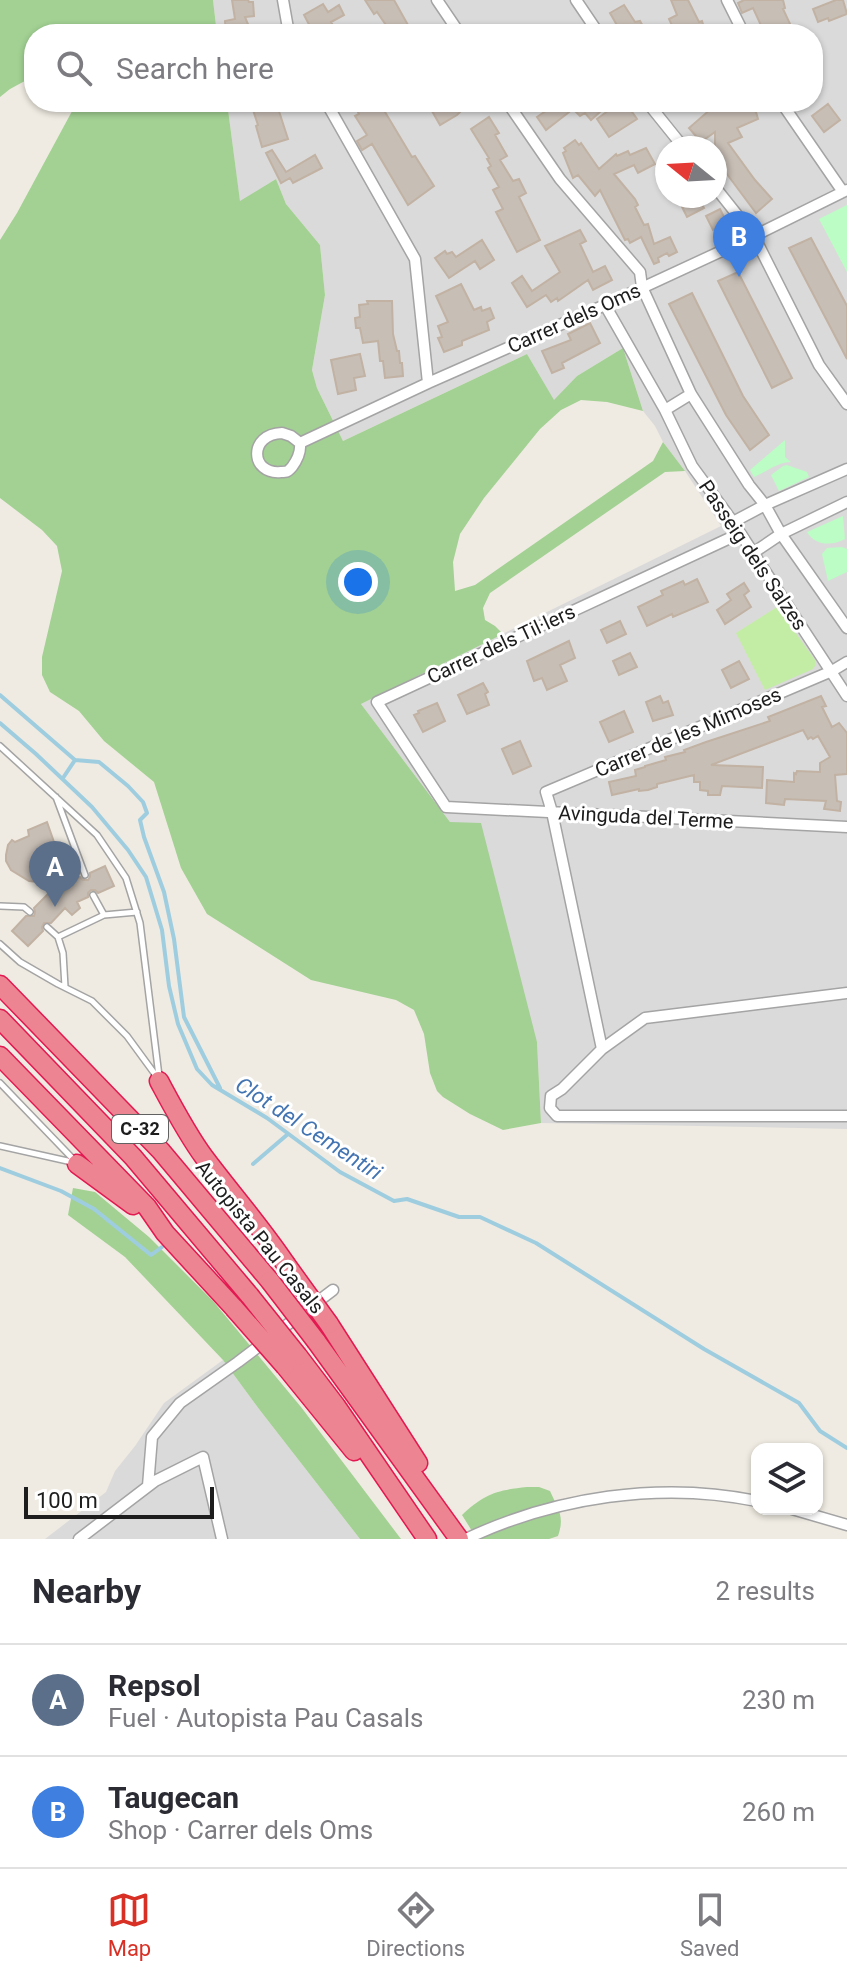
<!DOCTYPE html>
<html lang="en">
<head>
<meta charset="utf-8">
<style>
  :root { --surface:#fff; --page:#f2f2f3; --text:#2b2b33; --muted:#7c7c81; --line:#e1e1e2; --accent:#d93025 }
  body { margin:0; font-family:Roboto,sans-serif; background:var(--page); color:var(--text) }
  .controls { position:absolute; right:24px; bottom:24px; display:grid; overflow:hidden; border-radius:16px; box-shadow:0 2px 6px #0004 }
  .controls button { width:72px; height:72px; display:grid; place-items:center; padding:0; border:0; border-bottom:2px solid var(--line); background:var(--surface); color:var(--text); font:40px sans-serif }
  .compass { position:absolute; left:655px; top:136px; width:72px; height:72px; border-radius:50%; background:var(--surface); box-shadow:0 2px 6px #0004; rotate:288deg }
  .scale { position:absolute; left:24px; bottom:20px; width:190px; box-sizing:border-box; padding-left:8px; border:4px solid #1d1d1d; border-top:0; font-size:22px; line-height:28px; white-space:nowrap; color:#1d1d1d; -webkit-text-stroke:6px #fff; paint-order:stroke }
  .you { position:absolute; left:358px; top:582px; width:28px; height:28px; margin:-20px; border:6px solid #fff; border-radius:50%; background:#1a73e8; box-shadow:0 0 0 12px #1a73e833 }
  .badge { display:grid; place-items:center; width:52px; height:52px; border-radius:50%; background:var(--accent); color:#fff; font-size:26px; font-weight:700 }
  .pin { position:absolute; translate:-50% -66px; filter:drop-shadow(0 2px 4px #0008) }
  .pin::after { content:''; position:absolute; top:42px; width:28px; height:24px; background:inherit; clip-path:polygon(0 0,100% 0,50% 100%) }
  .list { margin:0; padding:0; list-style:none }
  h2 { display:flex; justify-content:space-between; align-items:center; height:104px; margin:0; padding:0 32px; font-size:34px }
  h2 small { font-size:26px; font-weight:400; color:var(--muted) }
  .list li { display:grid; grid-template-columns:52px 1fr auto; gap:24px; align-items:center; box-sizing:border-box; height:112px; padding:0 32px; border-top:2px solid var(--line) }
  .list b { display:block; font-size:30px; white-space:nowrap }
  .list p { margin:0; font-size:26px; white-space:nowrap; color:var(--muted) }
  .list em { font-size:26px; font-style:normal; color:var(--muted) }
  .icon { flex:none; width:44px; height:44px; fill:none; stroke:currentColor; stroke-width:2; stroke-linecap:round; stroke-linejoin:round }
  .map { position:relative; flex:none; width:847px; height:1539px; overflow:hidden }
  .search { position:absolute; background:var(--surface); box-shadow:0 2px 6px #0004; left:24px; right:24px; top:24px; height:88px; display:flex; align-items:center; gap:20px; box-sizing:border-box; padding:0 28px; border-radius:32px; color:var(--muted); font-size:30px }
  .sheet { height:328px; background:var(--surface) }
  nav { display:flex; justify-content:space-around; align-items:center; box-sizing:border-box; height:112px; border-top:2px solid var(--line); background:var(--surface); font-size:22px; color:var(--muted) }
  nav a { display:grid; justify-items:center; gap:4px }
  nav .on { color:var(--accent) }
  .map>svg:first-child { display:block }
</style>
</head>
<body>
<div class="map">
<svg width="847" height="1539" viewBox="0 0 847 1539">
  <rect width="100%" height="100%" fill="#efebe2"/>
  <path fill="#dbdada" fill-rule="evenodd" d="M213,0H847V1129L541,1123L537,1042L450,822L361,704L721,526L685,471L663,442L655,426L643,411L623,348L577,376L554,401L527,354L343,441L317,388L312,370L325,295L320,245L286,204L276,179L240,202L227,102H813V34H217ZM667,148H715V196H667Z
    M223,1360L259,1409L360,1539H45L106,1492L115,1471L135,1446L164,1403Z"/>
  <path fill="#c3eda4" d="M777,607L815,660V666L813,669L765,690L736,633Z"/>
  <path fill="#a2d193" d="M0,0H213L217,34H34V76L10,89L0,97Z
    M77,102H227L240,201L276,179L286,204L320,245L325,295L312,370L317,388L343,441L527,354L554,400L577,376L623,348L643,411L607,402L581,400L561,410L540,429L484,498L460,534L453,562L455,591L475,585L653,461L663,442L685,471L665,472L490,593L483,608L485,620L495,626L503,634L361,704L450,822L481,823L537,1042L541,1123L503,1130L470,1114L443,1097L437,1091L430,1073L424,1034L414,1010L396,1000L311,980L207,914L181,868L154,782L104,741L79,711L50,692L42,675V657L62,571L57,546L42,530L0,498V240L17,213Z
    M73,1188L95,1192L149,1237L213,1301L301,1407L401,1539H360L259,1409L223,1360L125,1257L68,1215Z
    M527,1487H539L550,1491C558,1509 565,1516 558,1536L549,1539H477L462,1515C484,1494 497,1490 527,1487Z"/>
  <path fill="#bbfdc4" d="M847,205V272L819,219Z
    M785,440V457L791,462C778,462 766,472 754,477L750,470Z
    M787,465L807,472L809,477L779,491L771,475L783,466Z
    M843,516L845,539C832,546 815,546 807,532Z
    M842,547L847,549V572L828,581L822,554L827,548Z"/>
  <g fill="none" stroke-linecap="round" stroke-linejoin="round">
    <path stroke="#9fcde0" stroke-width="4" d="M0,695L75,760L99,762L128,786L143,802L147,813L140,820L144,837L164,892L174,939L184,1017L220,1088
      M0,723L36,754L92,807L128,850L146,877L162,930L169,986L178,1024L197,1069L212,1085L267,1118L340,1172L394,1201L407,1199L459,1217H480L536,1243L704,1349L799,1403L820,1431L847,1448
      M63,778L75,760
      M253,1164L288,1134
      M0,1168L61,1191L94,1209L151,1255L162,1247"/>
  </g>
  <path fill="#c7beb5" stroke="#c1b2a3" stroke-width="2" d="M232,0H248L249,2H253L254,16L245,17L252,34H226L225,21L235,19Z
    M365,0H394L413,34H392L377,12L374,14Z
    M671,0H688L699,22L702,21L705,31L699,34H676L669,19L677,15Z
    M744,0H783L785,8L783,9L792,28L788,29L791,34H765L753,8L742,13L738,3Z
    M836,0H843L847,14L829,21L828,18L818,22L813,9Z
    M323,4L328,12L339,5L344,15L331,22L338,34H314L304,15Z
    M624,5L635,22L640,21L647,34H607L618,27L610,13Z
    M269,102H276L288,139L262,147L256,126L258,125L252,107Z
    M353,102H379L412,157L415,156L434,186L408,205L372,144L362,150L357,141L367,135L355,116L359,114Z
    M447,102H472L459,110L460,112L457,115L440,125L432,111Z
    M559,102H596L601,111L591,120L585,113L580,116L573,109L546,130L537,117Z
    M620,102H639L630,109L637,119L609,137L597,119Z
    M710,102H748L751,108L756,112L758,119L737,128L742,137L728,143L755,180L772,199L756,213L715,158V132L701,142L689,128L712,108Z
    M828,104L840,120L824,132L812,116Z
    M489,117L499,133L495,135L507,156L500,160L513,181L519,179L526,193L519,197L540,240L517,252L496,212L503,209L493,190L499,187L488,168L491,166L487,159L489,158L471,129Z
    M575,140L579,145L581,143L599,169L616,154L617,156L628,151L630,155L646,148L655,164L638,173L634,165L614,174L635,199L638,205L635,207L644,225L648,224L654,244L670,237L677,252L669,256L667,253L658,258L659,262L654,264L641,237L630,243L628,239L625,240L600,190L595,196L578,175L573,178L563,153L566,151L564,148Z
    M272,150L286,172L315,155L322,168L293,183L290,178L281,183L266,153Z
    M689,196H693L696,202L700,200L704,208L687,217L679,201Z
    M720,209L727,223L713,230L706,216Z
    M580,230L586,241L580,244L593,272L605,266L612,280L593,290L588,280L558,301L557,298L551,302L546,295L527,307L512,283L522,276L532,291L560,272L545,246Z
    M811,238L847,306V359L789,248Z
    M482,240L494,260L480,269L475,261L449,278L435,258L445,251L447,254L452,252L456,257Z
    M738,272L792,378L772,388L718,281Z
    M461,284L474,310L481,307L482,311L490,308L494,318L487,322L489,330L462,341V345L444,352L438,338L442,337L438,326L448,322L436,296Z
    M692,293L743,396L769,435L750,450L726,415L669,304Z
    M367,301H392L393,334L397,351H399L400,363H402L403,376L385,378L383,361H380L378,341L363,343L360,328H356L355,318L360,317L359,305L368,304Z
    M590,323L600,343L562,363L564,368L552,373L542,351L571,340L568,334Z
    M360,354L365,376L354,378L356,390L338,394L331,360Z
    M697,579L708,602L673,617L672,614L647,626L638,607L663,595L661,591L683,581L685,585Z
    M744,583L749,591L744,595L751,607L725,624L717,610L731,600L727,594Z
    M620,621L626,634L607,643L601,630Z
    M569,641L575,658L560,665L567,681L547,690L542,678L534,681L527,661Z
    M630,653L637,667L619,675L613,661Z
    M739,661L749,679L731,688L722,670Z
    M483,683L488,692L485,694L489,705L467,714L458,695Z
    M660,696L663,703L668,701L673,715L653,721L646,702Z
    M821,696L826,706L822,707L832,727L839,723L847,733V774L835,775L837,801L841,802L840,811L824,809L826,801L785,799L784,805L766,803L767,780L794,782V773L796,774L797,771L820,772V763L830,757L818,736L813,739L811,737L808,739L803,730L711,765L763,767L762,788L722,786L720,795H708V791L700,790V782H694V775L657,784V787L648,790L639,791V789L612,795L609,782L636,776L635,770L645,767V766L666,760L665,757L685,752L684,750L706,742L770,721L768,717Z
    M437,703L445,721L423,732L414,715L419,713L418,711Z
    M624,711L633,732L609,742L600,722Z
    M520,741L531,766L513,774L502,749Z
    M47,822L68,882L80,877L83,880H88L90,877V873L105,866L114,886L98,893L95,890H91L88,893V897L77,902L80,908L72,915L65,908L51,923H44L42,927L43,931L28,946L12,931L26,916H34L35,912L34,908L49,893L39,882L29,881L11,870L6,861V855L8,845L12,840L15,842L29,836L28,830Z"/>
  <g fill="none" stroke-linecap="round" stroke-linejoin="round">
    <g stroke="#a4a4a4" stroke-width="8">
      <path id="lane" d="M0,746L97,835L126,878L140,923L159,1076
        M56,797L85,875
        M93,895L104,915
        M0,906L24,907L30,912
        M47,927L58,937L63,953L65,987
        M58,937L104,915L137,912
        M0,944L20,962L58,984L92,1001L127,1036L157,1077
        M0,1083L74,1160
        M0,1146L72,1162"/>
    </g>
    <g stroke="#a4a4a4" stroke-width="13">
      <path id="street" d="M283,0L289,34
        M437,0L460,34
        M576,0L599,34
        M727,0L744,34
        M326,102L415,259L428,383
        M507,102L560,179L640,272L642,287L691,394L749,485L765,505L781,534L847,628
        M647,102L684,148
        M781,102L843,192
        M715,187L754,236L819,365L847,404
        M605,305L665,410L692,466L733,522L847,696
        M665,410L691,394
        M282,433L291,436L300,443C301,452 298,459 292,467C287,472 288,472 281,472C250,475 248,434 282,433Z
        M300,443L428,383L605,305L754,236L847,190
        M733,522L765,505L847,469
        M741,535L730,538L377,702L446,807L847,827
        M753,553L781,534L847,502
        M847,993L645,1018L602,1049L562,1089L551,1096L550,1108L557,1116H847
        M602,1049L552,812L546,792L832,671L847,662
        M148,1486L152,1437L180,1403L238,1362L333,1290
        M792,1509L847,1525
        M79,1539L155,1481L203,1457L222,1539
        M466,1539C555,1497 660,1481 757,1501"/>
    </g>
    <g stroke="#e31952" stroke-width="21">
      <path id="highway" d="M0,985L161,1151L270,1281
        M0,1019L133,1157L250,1296
        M0,1056L147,1207L165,1233L234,1308
        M159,1081C173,1107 187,1134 204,1157C231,1193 260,1226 285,1263
        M77,1164L133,1205
        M329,1324L418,1463
        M316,1341L459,1539
        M298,1356L336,1406L427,1539
        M285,1366L354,1451"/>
    </g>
    <use href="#lane" stroke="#fff" stroke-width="5"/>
    <use href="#street" stroke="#fff" stroke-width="10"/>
    <use href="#highway" stroke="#ec8491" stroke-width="18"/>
    <g stroke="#e31952" stroke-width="21" stroke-linecap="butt">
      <path id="highway-bridge" d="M285,1263L329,1324
        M270,1281L316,1341
        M250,1296L298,1356
        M234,1308L285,1366"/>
    </g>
    <use href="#highway-bridge" stroke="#ec8491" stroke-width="18"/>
  </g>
  <g text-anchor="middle" stroke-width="6" stroke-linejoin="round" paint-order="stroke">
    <rect fill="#fff" stroke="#616161" stroke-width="2" x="112" y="1115" width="56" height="28" rx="6"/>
    <g font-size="18" font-weight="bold" fill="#1d1d1d">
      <text x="140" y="1135">C-32</text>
    </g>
    <g font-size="20" fill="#1d1d1d" stroke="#fff">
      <text transform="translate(574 318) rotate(-24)" y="7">Carrer dels Oms</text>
      <text transform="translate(753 555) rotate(56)" y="7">Passeig dels Salzes</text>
      <text transform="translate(501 644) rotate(-25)" y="7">Carrer dels Til·lers</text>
      <text transform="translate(688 732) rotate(-23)" y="7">Carrer de les Mimoses</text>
      <text transform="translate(646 817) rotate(3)" y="7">Avinguda del Terme</text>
      <text transform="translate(260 1237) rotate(51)" y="7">Autopista Pau Casals</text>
    </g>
    <g font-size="22" font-style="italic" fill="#4374b2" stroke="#fff">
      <text transform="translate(309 1128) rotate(33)" y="8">Clot del Cementiri</text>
    </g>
  </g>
</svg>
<div class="controls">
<button><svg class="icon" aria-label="layers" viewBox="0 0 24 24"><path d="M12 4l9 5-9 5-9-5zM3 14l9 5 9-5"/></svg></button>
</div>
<svg class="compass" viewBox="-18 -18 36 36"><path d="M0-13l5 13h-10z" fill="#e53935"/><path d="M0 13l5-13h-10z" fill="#7c7c81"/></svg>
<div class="scale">100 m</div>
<div class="you"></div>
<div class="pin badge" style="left:55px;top:907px;background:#5c6f8a">A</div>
<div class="pin badge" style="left:739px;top:277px;background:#3f7fe0">B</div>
<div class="search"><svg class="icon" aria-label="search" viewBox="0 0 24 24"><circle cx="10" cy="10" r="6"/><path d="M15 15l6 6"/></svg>Search here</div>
</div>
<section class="sheet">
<h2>Nearby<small>2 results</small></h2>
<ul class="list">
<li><span class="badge" style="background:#5c6f8a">A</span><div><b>Repsol</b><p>Fuel · Autopista Pau Casals</p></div><em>230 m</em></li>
<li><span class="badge" style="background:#3f7fe0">B</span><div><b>Taugecan</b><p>Shop · Carrer dels Oms</p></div><em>260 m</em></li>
</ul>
</section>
<nav>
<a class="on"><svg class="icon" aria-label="map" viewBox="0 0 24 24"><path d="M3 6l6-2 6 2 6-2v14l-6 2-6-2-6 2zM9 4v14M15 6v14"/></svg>Map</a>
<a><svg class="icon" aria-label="directions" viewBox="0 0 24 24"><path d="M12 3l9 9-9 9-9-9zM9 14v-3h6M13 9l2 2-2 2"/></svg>Directions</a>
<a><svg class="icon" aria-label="saved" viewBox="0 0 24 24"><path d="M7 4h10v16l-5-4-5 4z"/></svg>Saved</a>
</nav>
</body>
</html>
